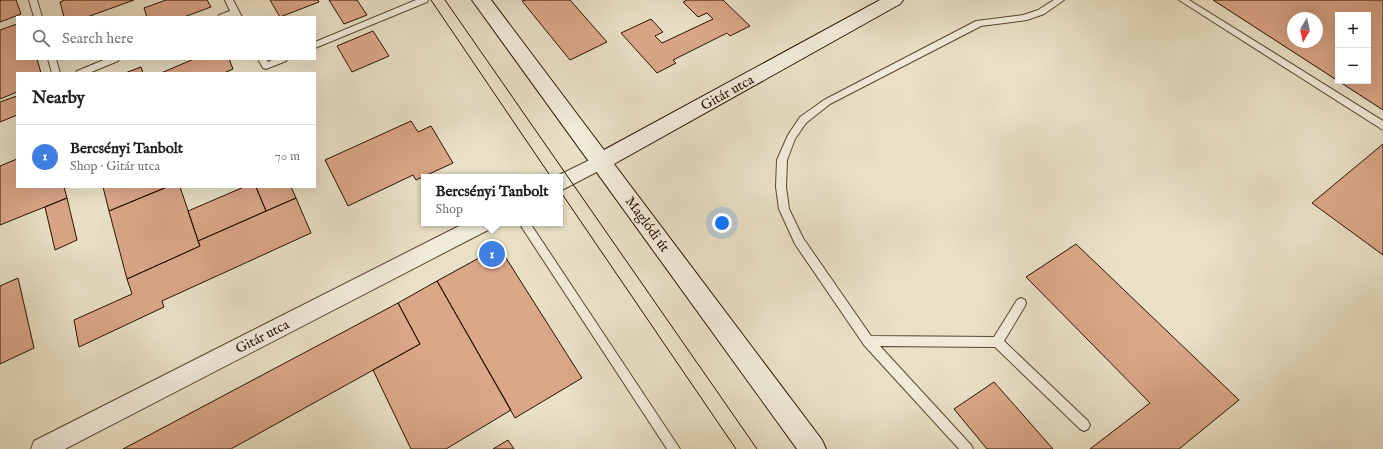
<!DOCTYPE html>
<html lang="en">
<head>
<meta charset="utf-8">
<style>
  :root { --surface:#fff; --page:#f2f2f2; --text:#202124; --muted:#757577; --line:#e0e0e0; --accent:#111827 }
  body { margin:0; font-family:"IM FELL English",serif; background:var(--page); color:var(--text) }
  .controls { position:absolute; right:12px; top:12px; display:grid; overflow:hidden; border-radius:0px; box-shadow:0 4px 16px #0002 }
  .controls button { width:36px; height:36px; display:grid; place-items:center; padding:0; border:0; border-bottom:1px solid var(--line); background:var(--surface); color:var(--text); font:20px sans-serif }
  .compass { position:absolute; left:1287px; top:12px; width:36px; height:36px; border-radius:50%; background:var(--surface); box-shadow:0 4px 16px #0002; rotate:189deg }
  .you { position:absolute; left:722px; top:223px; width:14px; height:14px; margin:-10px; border:3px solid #fff; border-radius:50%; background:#1a73e8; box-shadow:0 0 0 6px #1a73e833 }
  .badge { display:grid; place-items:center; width:26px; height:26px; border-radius:50%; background:var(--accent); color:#fff; font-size:13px; font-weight:700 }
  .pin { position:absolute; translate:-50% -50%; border:2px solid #fff; box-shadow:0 1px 4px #0006 }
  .popup { position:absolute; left:421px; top:174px; width:142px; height:52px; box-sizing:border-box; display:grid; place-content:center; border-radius:0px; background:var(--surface); filter:drop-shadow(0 1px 3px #0005); font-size:13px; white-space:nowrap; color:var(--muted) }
  .popup b { font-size:15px; color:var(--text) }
  .popup::after { content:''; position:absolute; left:50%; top:100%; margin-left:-8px; border:8px solid transparent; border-top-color:var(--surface) }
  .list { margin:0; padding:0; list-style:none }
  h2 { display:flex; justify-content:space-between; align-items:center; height:52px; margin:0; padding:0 16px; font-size:17px }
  h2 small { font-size:13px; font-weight:400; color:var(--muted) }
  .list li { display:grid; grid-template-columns:26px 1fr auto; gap:12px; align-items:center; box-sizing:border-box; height:64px; padding:0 16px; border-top:1px solid var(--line) }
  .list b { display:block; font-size:15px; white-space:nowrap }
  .list p { margin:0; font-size:13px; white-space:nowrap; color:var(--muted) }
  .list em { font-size:13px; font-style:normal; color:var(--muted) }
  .icon { flex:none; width:22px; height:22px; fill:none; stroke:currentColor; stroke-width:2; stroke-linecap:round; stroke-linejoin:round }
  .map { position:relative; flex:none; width:1383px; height:449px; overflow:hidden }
  .search { position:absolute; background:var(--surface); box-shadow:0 4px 16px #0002; left:16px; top:16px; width:300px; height:44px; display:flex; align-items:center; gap:10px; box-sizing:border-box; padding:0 14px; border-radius:0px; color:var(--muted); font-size:15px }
  .panel { position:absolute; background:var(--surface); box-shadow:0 4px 16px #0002; left:16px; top:72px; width:300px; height:116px; border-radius:0px }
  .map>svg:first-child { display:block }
</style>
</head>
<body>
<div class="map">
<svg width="1383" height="449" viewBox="0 0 1383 449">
  <rect width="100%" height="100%" fill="#e9e0c5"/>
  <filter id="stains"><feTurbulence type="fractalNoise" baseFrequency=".005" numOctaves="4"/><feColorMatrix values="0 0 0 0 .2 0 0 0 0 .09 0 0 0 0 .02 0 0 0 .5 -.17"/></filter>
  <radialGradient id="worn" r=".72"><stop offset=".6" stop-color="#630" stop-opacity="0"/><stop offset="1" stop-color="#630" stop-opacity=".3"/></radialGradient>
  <path fill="#daa688" stroke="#2a1200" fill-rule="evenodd" d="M0,0H16L21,14L0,22Z
    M65,0H134L87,17H64L60,2Z
    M166,0H207L211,7L184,17H147L144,8Z
    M270,0H318L319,2L280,17Z
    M329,0H357L367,15L344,24Z
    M526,0H570L607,42L570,60L522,1Z
    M687,0H723L750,26L730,36L727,33L673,60L676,63L657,73L621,33L651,19L663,32L655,36L662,43L713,19L707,13L698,17L683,2Z
    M1213,0H1383V110ZM1338,15H1368V81H1338ZM1293,18H1317V42H1293Z
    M17,24V59H37L41,73H17V92L0,99V30Z
    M373,31L389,56L352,72L337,46Z
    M194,59H229L233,69L224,73H161Z
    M141,67L143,73H125Z
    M17,96V115L0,122V102Z
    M411,121L418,132L431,126L453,163L416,180L413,175L348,206L325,160Z
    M1383,144V255L1312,203Z
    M17,159V187H64L67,198L0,225V166Z
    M103,187H167L109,211Z
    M167,187H180L200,246L127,279L109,211Z
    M244,187H256L266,211L198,241L188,211Z
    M256,187H291L296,198L266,211Z
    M67,198L77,240L55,250L45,207Z
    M296,198L311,233L162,301L164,307L79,347L74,320L132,294L127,279L200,246L198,241Z
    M1076,244L1239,400L1179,449H1090L1150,403L1026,277Z
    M499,247L582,378L515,418L437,281Z
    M18,278L34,348L0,364V286Z
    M437,281L511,410L446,449H411L373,370L420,344L398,303Z
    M398,303L420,344L231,449H123Z
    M994,382L1053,449H987L954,409Z
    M508,440L514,449H493Z"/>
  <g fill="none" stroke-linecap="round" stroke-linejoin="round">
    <g stroke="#5a4631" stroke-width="2">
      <path id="lane" d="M29,0H37L42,17H34Z
        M225,0H233L242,17H218L219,15L230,11Z
        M416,0H428L427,2L315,48V42Z
        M1054,0H1064L1044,14L1027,20L981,26L830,104L806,123L795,139L787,160L786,187L789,209L803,238L871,336L994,337L1017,300L1021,298L1025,300L1026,303L1025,306L1004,341L1088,421L1090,425L1088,429L1084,431L1080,429L995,347L880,346L971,445L973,449H959L864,345L795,244L779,209L776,187L777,160L788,135L800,117L824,100L976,21L1023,15L1038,10Z
        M1179,0H1189L1383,121V130Z
        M48,59H56L60,73H52Z
        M106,59H119L118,61L89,73H76L77,71Z
        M258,59H266L268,62L274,59H287L286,61L266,69L263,68Z
        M519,223H530L680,449H667Z"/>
    </g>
    <g stroke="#5a4631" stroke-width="2">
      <path id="street" d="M602,154L608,156L611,161L608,166L560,191V177H555Z
        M465,223H492L490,229L65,449H31L34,441Z"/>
    </g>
    <g stroke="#2a1200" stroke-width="2">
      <path id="secondary" d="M472,0H491L604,150L880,0H903L900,4L614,164L822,440L826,449H797Z"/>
    </g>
    <use href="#lane" fill="#f1ebd9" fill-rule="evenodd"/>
    <use href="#street" fill="#f1ebd9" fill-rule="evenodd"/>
    <use href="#secondary" fill="#f1ebd9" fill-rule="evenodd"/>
    <path stroke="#2a1200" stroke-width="1" d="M431,0L551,177
      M445,0L757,449
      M560,191L736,449"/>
  </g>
  <g text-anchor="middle" stroke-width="3.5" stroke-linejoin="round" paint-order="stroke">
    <g font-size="14" fill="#2a1200" stroke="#f1ebd9">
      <text transform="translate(727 92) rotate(-29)" y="5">Gitár utca</text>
      <text transform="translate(648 224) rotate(54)" y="5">Maglódi út</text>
      <text transform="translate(262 336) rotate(-27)" y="5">Gitár utca</text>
    </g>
  </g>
  <rect width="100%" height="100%" filter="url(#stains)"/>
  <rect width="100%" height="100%" fill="url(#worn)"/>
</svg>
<div class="controls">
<button>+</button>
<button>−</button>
</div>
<svg class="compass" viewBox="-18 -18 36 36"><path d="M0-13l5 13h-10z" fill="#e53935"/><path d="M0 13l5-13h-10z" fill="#757577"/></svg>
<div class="you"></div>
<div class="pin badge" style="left:492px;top:254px;background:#3f7fe0">1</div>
<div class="popup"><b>Bercsényi Tanbolt</b>Shop</div>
<div class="search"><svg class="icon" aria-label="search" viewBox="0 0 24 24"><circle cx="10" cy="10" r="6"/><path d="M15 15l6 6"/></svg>Search here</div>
<section class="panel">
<h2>Nearby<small></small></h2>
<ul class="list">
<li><span class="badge" style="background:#3f7fe0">1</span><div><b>Bercsényi Tanbolt</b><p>Shop · Gitár utca</p></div><em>70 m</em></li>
</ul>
</section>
</div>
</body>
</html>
